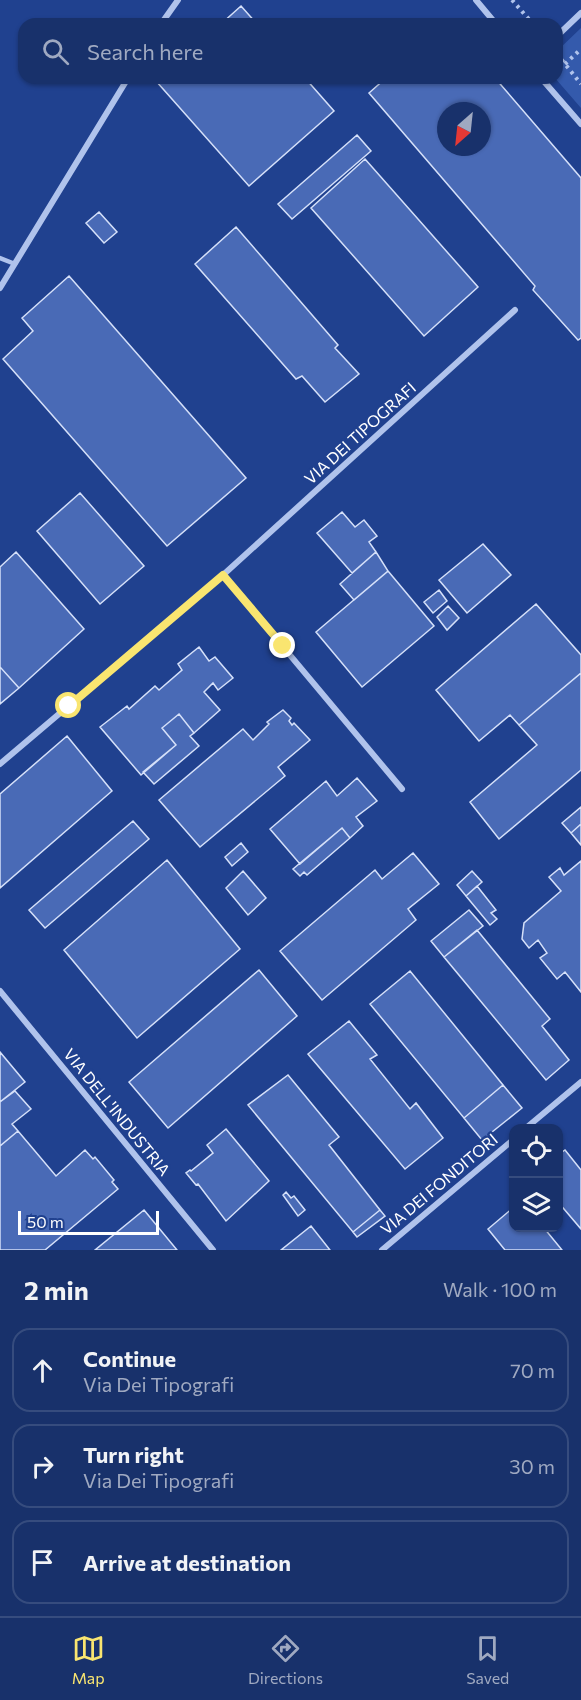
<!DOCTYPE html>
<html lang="en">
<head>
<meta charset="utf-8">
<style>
  :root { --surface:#18316b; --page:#253d73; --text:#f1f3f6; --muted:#9fa9c1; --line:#364c7e; --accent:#f9e570 }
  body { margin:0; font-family:Commissioner,sans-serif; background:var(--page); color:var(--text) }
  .controls { position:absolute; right:18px; bottom:18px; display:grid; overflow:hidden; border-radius:12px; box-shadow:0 2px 4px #0004 }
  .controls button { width:54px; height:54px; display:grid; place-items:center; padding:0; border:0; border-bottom:2px solid var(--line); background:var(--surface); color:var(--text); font:30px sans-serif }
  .compass { position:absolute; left:437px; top:102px; width:54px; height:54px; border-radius:50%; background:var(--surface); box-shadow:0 2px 4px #0004; rotate:207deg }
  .scale { position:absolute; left:18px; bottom:15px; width:141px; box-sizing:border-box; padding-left:6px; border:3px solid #fff; border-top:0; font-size:16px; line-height:21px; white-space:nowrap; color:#fff; -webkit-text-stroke:4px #20418f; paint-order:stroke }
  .stop { position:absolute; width:18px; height:18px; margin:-14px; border:4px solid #f9e570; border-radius:50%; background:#fff }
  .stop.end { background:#f9e570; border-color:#fff; box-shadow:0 2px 6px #0008 }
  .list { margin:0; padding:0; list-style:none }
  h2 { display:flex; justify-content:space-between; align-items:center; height:78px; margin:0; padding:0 24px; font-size:26px }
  h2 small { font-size:20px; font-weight:400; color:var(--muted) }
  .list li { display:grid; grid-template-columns:39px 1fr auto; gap:18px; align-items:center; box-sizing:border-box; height:84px; margin:0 12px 12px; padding:0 12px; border:2px solid var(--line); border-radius:18px }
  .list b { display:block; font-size:22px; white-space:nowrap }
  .list p { margin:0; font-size:20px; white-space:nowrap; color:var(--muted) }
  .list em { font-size:20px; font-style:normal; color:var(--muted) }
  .icon { flex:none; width:33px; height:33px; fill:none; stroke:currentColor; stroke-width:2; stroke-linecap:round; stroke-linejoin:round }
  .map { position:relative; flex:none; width:581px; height:1250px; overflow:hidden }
  .search { position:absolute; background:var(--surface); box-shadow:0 2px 4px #0004; left:18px; right:18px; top:18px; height:66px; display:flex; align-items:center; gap:15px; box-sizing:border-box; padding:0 21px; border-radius:18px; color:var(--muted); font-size:22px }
  .sheet { height:366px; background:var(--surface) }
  nav { display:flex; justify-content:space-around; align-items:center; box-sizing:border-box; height:84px; border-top:2px solid var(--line); background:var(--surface); font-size:16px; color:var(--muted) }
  nav a { display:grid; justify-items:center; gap:3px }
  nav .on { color:var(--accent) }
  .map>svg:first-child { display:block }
</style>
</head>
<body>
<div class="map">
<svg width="581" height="1250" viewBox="0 0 581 1250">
  <rect width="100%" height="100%" fill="#20418f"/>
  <path fill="#345aac" d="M581,28V108L555,78H557V51Z"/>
  <path fill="#496ab6" stroke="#d5e0f9" stroke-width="1.5" fill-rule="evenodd" d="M241,6L257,24H221Z
    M159,78H305L334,111L249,186L156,81Z
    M386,78H495L581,178V338L578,340L533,290L535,286L369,93ZM446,111H482V147H446Z
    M357,135L371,151L292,219L278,204Z
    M365,159L478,287L424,336L311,208Z
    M99,212L117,232L104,243L86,223Z
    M236,227L338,345L335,348L359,374L325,402L302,376L296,379L195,264Z
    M69,276L246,478L167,546L3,359L33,331L22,318Z
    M80,493L144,566L100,604L37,531Z
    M342,512L355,527L364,520L377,536L369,542L376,552L352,573L317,533Z
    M483,544L511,575L467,613L439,580Z
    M16,552L84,629L19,688L0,667V567Z
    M376,552L388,571L354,600L340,584Z
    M388,571L434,626L362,687L316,632Z
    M439,590L447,601L433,613L424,602Z
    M536,604L581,655V673L519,725L510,715L479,741L436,690Z
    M448,606L459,618L447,630L437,617Z
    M199,647L209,661L215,657L233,678L218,690L213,683L204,692L220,710L194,733L179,714L162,728L176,745L141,775L100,727L127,706L129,709L155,686L159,690L182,670L178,664Z
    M0,667L19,688L0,704Z
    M581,673V770L499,839L470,802L537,745L519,725Z
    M283,710L291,718L289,721L292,725L294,723L310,740L278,767L285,776L200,847L159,800L243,729L253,740L269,724L267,722Z
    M179,714L194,733L190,736L199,746L154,784L143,772L176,745L162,728Z
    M67,736L112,791L0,888V794Z
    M357,778L377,801L356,817L363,826L350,838L342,828L300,864L270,829L326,781L337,796Z
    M581,807V824L571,833L562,823Z
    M133,821L149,839L45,928L29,910Z
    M581,824V845L571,833Z
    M342,828L350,838L307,875L304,872L300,876L293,869Z
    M241,843L248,852L232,866L225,857Z
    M413,853L439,884L408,909L416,920L322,1000L280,951L375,870L382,879Z
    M167,860L240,949L137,1038L64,950Z
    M581,861V992L565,972L557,979L540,958L547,953L538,940L529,948L522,939L524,923L561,891L549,877L560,868L564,875Z
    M243,871L266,898L248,915L226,888Z
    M472,871L482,882L466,896L457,885Z
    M477,886L496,910L491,913L497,919L490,925L466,896Z
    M469,910L483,926L444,957L431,941Z
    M477,930L550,1019L542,1026L569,1060L546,1080L444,957Z
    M259,970L297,1016L168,1128L129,1082Z
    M410,971L503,1085L464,1118L370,1004Z
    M349,1021L377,1055L370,1059L410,1109L416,1103L443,1138L405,1169L308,1054Z
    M0,1052L25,1082L0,1102Z
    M288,1075L339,1137L329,1145L380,1210L353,1232L248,1105Z
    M503,1085L522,1108L482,1140L464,1118Z
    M15,1091L31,1109L12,1124L18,1131L0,1146V1102Z
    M226,1129L269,1181L226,1221L198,1184L196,1185L186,1173L190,1170L191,1171L213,1153L207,1145Z
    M18,1131L56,1176L85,1150L93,1159L95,1157L114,1180L112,1182L118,1189L45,1250H0V1146Z
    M565,1150L581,1170V1229L558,1202V1155Z
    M286,1192L291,1198L294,1196L305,1210L298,1216L283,1195Z
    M514,1207V1228H544L562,1250H505L488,1229Z
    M144,1210L177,1250H95Z
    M380,1210L385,1216L357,1237L353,1232Z
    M311,1226L330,1250H281Z"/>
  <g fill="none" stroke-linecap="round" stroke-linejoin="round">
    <path stroke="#b0c3ec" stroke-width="4" stroke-dasharray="3 4.5" stroke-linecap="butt" d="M512,0L533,24
      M557,54L581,84
      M565,64L581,49"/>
    <path stroke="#b0c3ec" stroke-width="4.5" d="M0,258L15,264"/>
    <path stroke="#b0c3ec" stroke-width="6" d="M476,0L496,24
      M161,24L178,0
      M557,36L581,13
      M541,78L581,124
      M0,288L128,78
      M223,575L402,789
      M0,764L223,575L515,310
      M0,991L213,1250
      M526,1128L581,1082
      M382,1250L514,1139"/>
  </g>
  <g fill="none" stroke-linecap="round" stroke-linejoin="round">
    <path stroke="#f9e570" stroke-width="8" d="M69,706L223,575L283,646"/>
  </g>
  <g text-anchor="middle" stroke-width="5" stroke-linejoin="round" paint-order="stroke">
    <g font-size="16" fill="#fff" stroke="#20418f">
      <text transform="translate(360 433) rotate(-42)" y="6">VIA DEI TIPOGRAFI</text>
      <text transform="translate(117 1112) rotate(51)" y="6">VIA DELL'INDUSTRIA</text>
      <text transform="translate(439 1184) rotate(-40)" y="6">VIA DEI FONDITORI</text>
    </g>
  </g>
</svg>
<div class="controls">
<button><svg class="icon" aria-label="locate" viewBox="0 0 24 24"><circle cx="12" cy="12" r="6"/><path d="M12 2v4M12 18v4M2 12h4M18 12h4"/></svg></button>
<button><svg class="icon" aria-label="layers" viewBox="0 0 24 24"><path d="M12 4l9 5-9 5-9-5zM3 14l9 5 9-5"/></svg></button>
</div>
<svg class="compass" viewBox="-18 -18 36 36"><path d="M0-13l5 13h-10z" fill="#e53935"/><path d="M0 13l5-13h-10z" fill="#9fa9c1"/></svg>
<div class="scale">50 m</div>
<div class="stop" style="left:69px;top:706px"></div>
<div class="stop end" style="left:283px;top:646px"></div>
<div class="search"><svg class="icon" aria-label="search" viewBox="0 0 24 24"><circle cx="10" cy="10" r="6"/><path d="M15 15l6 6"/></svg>Search here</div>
</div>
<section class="sheet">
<h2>2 min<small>Walk · 100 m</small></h2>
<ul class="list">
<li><svg class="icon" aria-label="ahead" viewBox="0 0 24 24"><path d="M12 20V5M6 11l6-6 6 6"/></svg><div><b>Continue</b><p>Via Dei Tipografi</p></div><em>70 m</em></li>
<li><svg class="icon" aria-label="right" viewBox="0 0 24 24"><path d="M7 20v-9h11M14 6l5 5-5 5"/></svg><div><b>Turn right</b><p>Via Dei Tipografi</p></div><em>30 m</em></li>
<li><svg class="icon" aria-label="arrive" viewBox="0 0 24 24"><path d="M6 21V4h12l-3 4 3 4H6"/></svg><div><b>Arrive at destination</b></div></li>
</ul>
</section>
<nav>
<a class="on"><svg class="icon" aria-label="map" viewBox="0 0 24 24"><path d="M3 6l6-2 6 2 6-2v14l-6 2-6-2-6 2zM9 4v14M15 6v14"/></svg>Map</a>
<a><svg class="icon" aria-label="directions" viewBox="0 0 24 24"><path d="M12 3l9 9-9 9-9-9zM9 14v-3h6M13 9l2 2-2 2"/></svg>Directions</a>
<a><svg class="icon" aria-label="saved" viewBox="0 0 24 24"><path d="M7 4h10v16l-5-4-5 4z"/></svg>Saved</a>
</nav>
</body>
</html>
